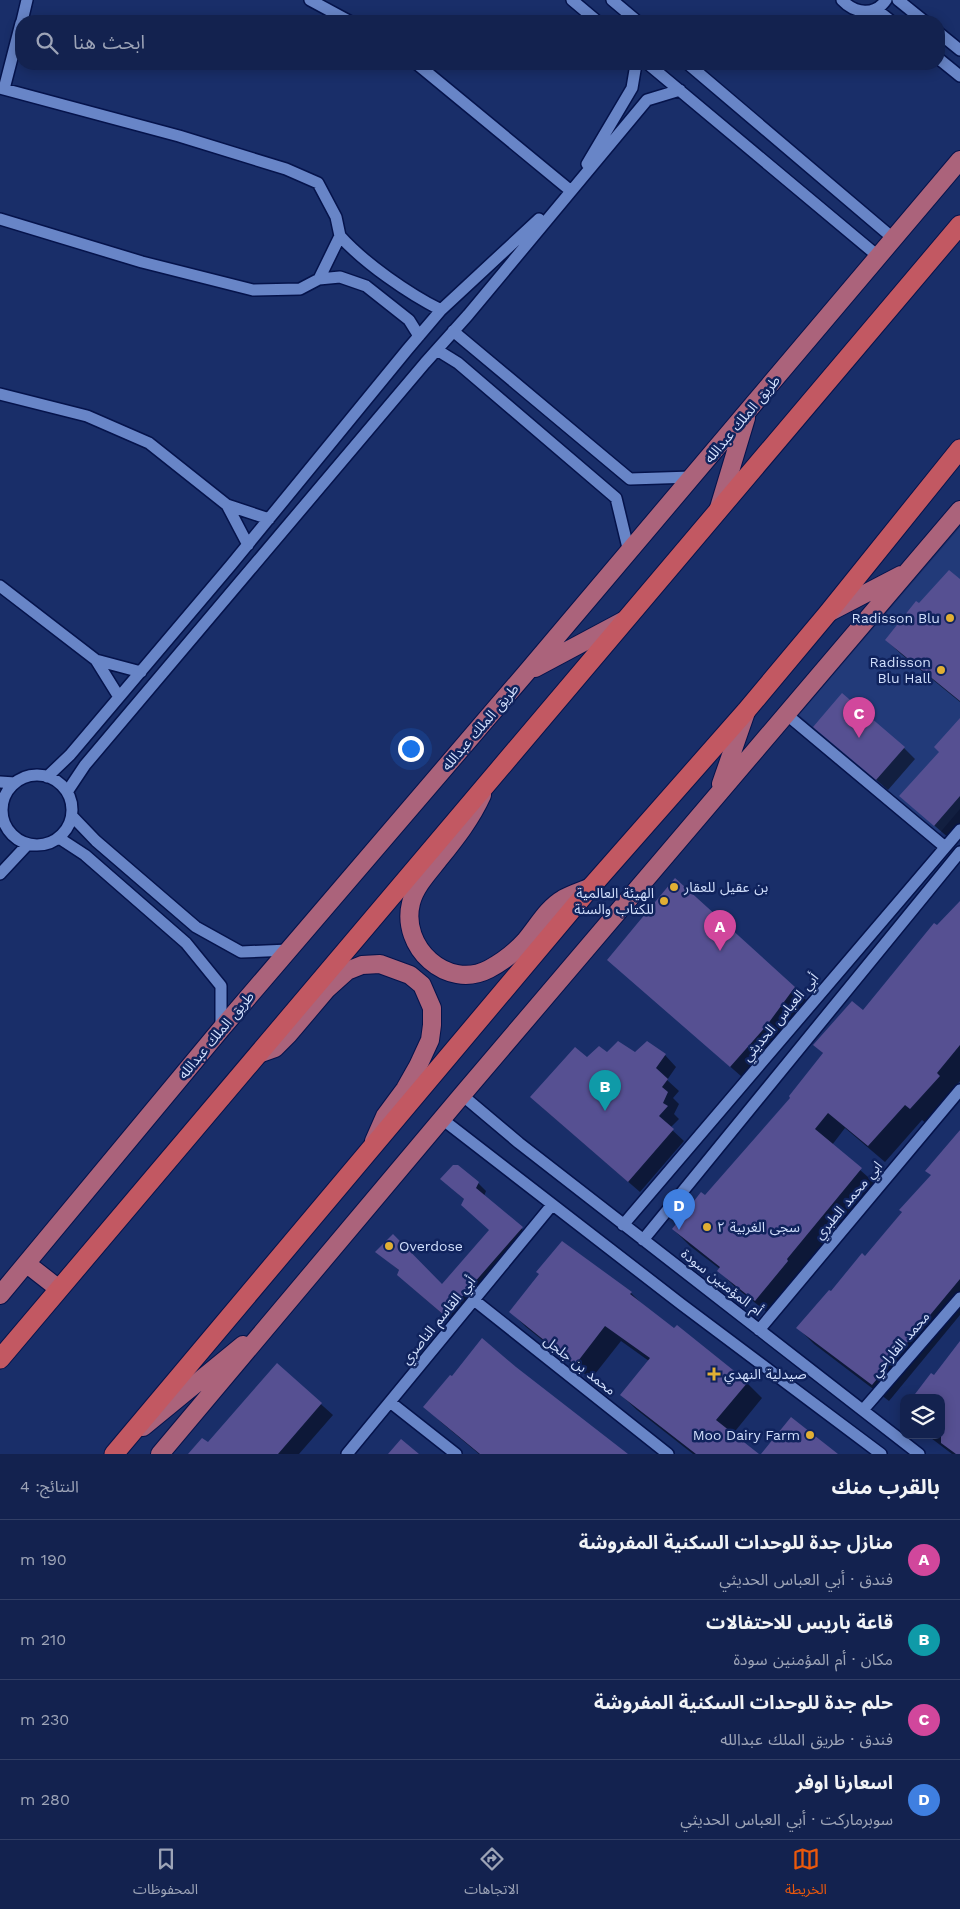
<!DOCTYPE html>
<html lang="ar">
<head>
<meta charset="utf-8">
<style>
  :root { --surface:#13224f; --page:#1c2a56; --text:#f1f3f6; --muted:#9da4b7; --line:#323f66; --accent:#ea580c }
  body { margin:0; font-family:"Work Sans","Noto Sans Arabic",sans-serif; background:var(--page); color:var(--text); direction:rtl }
  .controls { position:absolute; right:15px; bottom:15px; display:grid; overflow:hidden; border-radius:10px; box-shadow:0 2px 12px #0003 }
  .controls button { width:45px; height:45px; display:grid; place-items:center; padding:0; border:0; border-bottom:1px solid var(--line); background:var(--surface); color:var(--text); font:25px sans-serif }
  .you { position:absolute; left:410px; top:748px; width:18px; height:18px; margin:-12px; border:4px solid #fff; border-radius:50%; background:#1a73e8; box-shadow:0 0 0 8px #1a73e833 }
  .badge { display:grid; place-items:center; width:32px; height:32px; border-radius:50%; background:var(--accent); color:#fff; font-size:16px; font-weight:700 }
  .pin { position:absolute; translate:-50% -41px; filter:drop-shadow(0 1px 2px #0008) }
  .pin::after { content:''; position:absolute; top:26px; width:18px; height:15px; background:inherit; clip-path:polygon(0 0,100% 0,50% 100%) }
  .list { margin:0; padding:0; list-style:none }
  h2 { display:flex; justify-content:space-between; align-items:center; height:65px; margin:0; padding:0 20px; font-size:21px }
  h2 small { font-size:16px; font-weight:400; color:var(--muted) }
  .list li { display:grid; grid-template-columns:32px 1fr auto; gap:15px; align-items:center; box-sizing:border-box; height:80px; padding:0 20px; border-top:1px solid var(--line) }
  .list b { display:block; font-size:19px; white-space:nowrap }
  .list p { margin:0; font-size:16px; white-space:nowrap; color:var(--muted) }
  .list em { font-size:16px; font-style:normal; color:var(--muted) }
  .icon { flex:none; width:28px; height:28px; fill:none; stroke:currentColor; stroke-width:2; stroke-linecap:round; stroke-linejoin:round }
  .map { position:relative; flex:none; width:960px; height:1454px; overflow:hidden; direction:ltr }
  .search { position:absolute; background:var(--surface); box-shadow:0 2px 12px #0003; left:15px; right:15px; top:15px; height:55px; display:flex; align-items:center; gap:12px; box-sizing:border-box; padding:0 18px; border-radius:20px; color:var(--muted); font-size:19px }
  .sheet { height:385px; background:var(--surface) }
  nav { display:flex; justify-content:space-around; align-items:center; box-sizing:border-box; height:70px; border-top:1px solid var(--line); background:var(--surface); font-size:14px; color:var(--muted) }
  nav a { display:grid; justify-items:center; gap:2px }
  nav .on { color:var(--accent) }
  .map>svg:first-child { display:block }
</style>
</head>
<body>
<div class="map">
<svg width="960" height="1454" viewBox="0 0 960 1454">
  <rect width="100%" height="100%" fill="#192e69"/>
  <path fill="#223a79" d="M960,527V809L938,835L799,715Z"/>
  <path fill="#0007" d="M960,581V702L901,654L886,640L919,605Z
    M960,720V827L950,839L900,796L941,752Z
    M815,727L904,748L915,759L888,790Z
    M675,880L806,1000L778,1036L742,1077L609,960Z
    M960,903V1081L927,1124L922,1120L885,1162L845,1128L832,1145L877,1185L772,1316L735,1287L719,1271L720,1269L690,1246L673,1229L706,1197L792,1098L824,1054L815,1045L863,1012L937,926Z
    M647,1042L665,1055L676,1067L667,1080L679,1091L673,1098L679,1104L674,1114L679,1119L670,1128L684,1141L640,1192L543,1108L587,1059L607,1054H635Z
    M960,1130V1315L889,1401L814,1344L798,1328L865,1258L932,1175Z
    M442,1179L478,1183L486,1191L484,1196L531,1237L454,1324L407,1283L400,1271L377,1252L442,1285L490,1230L465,1200Z
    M631,1293L644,1306L747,1383L762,1398L732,1435L757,1454H693L637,1410L621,1395L649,1361L621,1341L591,1379L526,1327L511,1312Z
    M960,1343V1454H952L927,1435H941V1398L934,1377Z
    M277,1365L333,1415L299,1454H190L208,1444Z
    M516,1368L625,1454H479L442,1423L425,1406Z"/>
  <path fill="#565092" d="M949,570L960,579V701L885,640L916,601L919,603Z
    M842,693L905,747L876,780L813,727Z
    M960,718V796L934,826L899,796L939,752L934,747Z
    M675,878L795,987L767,1025L730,1067L607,960Z
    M960,901V1045L937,1073L940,1076L910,1109L905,1105L868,1146L828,1113L815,1129L862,1168L787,1259L788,1261L755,1301L717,1271L720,1267L672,1229L701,1192L705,1195L790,1098L789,1096L823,1053L813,1045L852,1001L863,1010L934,923L937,925Z
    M618,1041L635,1052L647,1041L666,1054L656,1068L668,1079L662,1087L668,1092L663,1103L668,1106L659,1116L674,1129L628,1182L530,1097L575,1047L587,1057L599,1046L607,1052Z
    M960,1130V1279L872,1385L796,1328L829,1290L831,1291L862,1253L865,1256L902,1212L899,1210L931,1175L925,1171Z
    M453,1165H458L479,1182L476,1188L523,1227L445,1316L397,1275L399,1270L375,1252L393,1234L442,1284L489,1230L461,1205L464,1199L440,1179Z
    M562,1241L632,1292L630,1294L674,1328L677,1325L748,1382L716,1420L759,1454H696L620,1395L650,1358L605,1326L575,1365L509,1312L539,1274L536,1272Z
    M482,1338L516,1367L628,1454H480L423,1407L450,1375L452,1376Z
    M960,1341V1454H956L941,1443V1398H912L931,1373L934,1375Z
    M277,1363L322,1403L278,1454H188L202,1438L208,1442Z
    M791,1417L838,1454H761Z
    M401,1439L419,1454H388Z"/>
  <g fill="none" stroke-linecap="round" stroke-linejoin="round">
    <g stroke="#05134b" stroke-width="14">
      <path id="minor" d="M310,0L349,21
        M572,0L597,21
        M612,0L637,21
        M842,0C855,14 875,16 886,0
        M898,0L924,21
        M877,10L891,21
        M22,21L27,0
        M939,33L960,50
        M939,59L960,76
        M417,64L571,191
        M648,64L879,257
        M688,64L894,239
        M0,88L179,136L286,169L318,183L336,217L340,236L319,279L300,289L253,290L142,262L0,219
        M4,89L21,23
        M587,164L632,88L636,64
        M340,236C364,263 409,294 441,310
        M319,279L340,277L366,286L409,320L419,336
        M453,331L630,479L692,477
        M437,350L458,363L616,498L629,552
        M0,394L87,416L149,443L227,505L269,519
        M227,505L248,545
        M0,586L96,660L119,697
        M96,660L141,672
        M786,714L945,847
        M2 810a35 35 0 1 1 70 0a35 35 0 1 1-70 0Z
        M47,777L70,755L231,565L407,350L441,310L539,219
        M0,782L15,783
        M67,792L85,765L425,363L468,315L647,100L680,90
        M72,816L96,841L196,927L241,952L289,950
        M59,838L85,855L186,943L221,986V1029
        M0,874L28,844
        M462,1095L519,1143L919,1454
        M442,1119L681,1304L881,1454
        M623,1225L960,830
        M643,1240L960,852
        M474,1300L668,1454
        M759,1330L960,1090
        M390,1402L456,1454
        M863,1410L960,1298
        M347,1454L552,1205"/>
    </g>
    <g stroke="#05134b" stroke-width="20">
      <path id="primary" d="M718,511L746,418
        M828,613L901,575
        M535,668L623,621
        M721,784L746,712
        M482,795C471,819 456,838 440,858C430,871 415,886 411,903C400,947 447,991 489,969C502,962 516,951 525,941C537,927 547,908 563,899C571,894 582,891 591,887
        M261,1053L275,1048L288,1035L327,989L347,971L362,965L380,964L410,975L422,985L432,1008V1025L430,1040L418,1066L405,1089L385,1116L374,1141
        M27,1264L59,1289
        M0,1295L221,1029L526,673L960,160
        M143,1427L243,1345
        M160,1454L462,1095L960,510"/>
    </g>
    <g stroke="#05134b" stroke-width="21">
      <path id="trunk" d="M0,1359L960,225
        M114,1454L591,887L746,711L828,613L960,449"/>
    </g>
    <use href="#minor" stroke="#6885c7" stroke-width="11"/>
    <use href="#primary" stroke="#ab637b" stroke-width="18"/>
    <use href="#trunk" stroke="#c25862" stroke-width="19"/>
  </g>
  <g fill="#e1af34" stroke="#10235d" stroke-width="2">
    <circle cx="950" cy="618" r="5"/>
    <circle cx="941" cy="670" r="5"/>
    <circle cx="674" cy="887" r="5"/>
    <circle cx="664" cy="901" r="5"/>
    <circle cx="707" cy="1227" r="5"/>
    <circle cx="389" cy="1246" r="5"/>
    <path d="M711.5 1366.5h5v5h5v5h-5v5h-5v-5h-5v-5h5z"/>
    <circle cx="810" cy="1435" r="5"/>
  </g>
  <g text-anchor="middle" stroke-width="5" stroke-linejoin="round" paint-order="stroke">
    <g font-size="14" fill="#d1dffc" stroke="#10235d">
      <text transform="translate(742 419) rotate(-50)" y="5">طريق الملك عبدالله</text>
      <text transform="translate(480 727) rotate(-49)" y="5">طريق الملك عبدالله</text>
      <text transform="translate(780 1017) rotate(-50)" y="5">أبي العباس الحديثي</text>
      <text transform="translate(216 1035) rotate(-50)" y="5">طريق الملك عبدالله</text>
      <text transform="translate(848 1200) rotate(-50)" y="5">ابي محمد الطبري</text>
      <text transform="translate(722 1282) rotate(38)" y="5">أم المؤمنين سودة</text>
      <text transform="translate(438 1320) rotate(-51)" y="5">أبي القاسم الناصري</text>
      <text transform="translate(900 1344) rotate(-49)" y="5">محمد القاراحي</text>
      <text transform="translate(580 1365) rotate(38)" y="5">محمد بن جلجل</text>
    </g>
    <g font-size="14" fill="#d1dffc" stroke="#10235d" text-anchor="end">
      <text x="940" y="623">Radisson Blu</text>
      <text x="931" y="667">Radisson<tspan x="931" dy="16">Blu Hall</tspan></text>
      <text x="684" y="892" text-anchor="start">بن عقيل للعقار</text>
      <text x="654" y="898">الهيئة العالمية<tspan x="654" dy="16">للكتاب والسنة</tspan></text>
      <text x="717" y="1232" text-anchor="start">سجى الغربية ٢</text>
      <text x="399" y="1251" text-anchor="start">Overdose</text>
      <text x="724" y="1379" text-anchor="start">صيدلية النهدي</text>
      <text x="800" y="1440">Moo Dairy Farm</text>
    </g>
  </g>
</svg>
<div class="controls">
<button><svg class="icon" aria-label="layers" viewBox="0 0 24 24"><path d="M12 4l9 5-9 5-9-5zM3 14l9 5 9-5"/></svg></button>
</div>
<div class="you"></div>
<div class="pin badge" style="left:720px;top:951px;background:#d1479c">A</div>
<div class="pin badge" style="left:605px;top:1111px;background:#0f9aa8">B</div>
<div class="pin badge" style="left:859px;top:738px;background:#d1479c">C</div>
<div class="pin badge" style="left:679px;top:1230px;background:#3f7fe0">D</div>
<div class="search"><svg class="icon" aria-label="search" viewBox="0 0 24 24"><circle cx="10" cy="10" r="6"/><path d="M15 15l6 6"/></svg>ابحث هنا</div>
</div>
<section class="sheet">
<h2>بالقرب منك<small>النتائج: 4</small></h2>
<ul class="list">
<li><span class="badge" style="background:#d1479c">A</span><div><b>منازل جدة للوحدات السكنية المفروشة</b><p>فندق · أبي العباس الحديثي</p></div><em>190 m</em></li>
<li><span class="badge" style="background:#0f9aa8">B</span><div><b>قاعة باريس للاحتفالات</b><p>مكان · أم المؤمنين سودة</p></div><em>210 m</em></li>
<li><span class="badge" style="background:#d1479c">C</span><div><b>حلم جدة للوحدات السكنية المفروشة</b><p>فندق · طريق الملك عبدالله</p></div><em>230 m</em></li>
<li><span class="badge" style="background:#3f7fe0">D</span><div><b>اسعارنا اوفر</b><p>سوبرماركت · أبي العباس الحديثي</p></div><em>280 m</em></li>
</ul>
</section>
<nav>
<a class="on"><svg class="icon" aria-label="map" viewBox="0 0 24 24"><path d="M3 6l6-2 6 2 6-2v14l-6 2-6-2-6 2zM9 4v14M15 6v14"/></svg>الخريطة</a>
<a><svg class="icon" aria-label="directions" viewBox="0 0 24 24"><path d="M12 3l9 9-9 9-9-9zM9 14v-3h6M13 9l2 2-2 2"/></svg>الاتجاهات</a>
<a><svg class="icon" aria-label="saved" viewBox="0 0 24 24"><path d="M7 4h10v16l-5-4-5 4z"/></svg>المحفوظات</a>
</nav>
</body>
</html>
